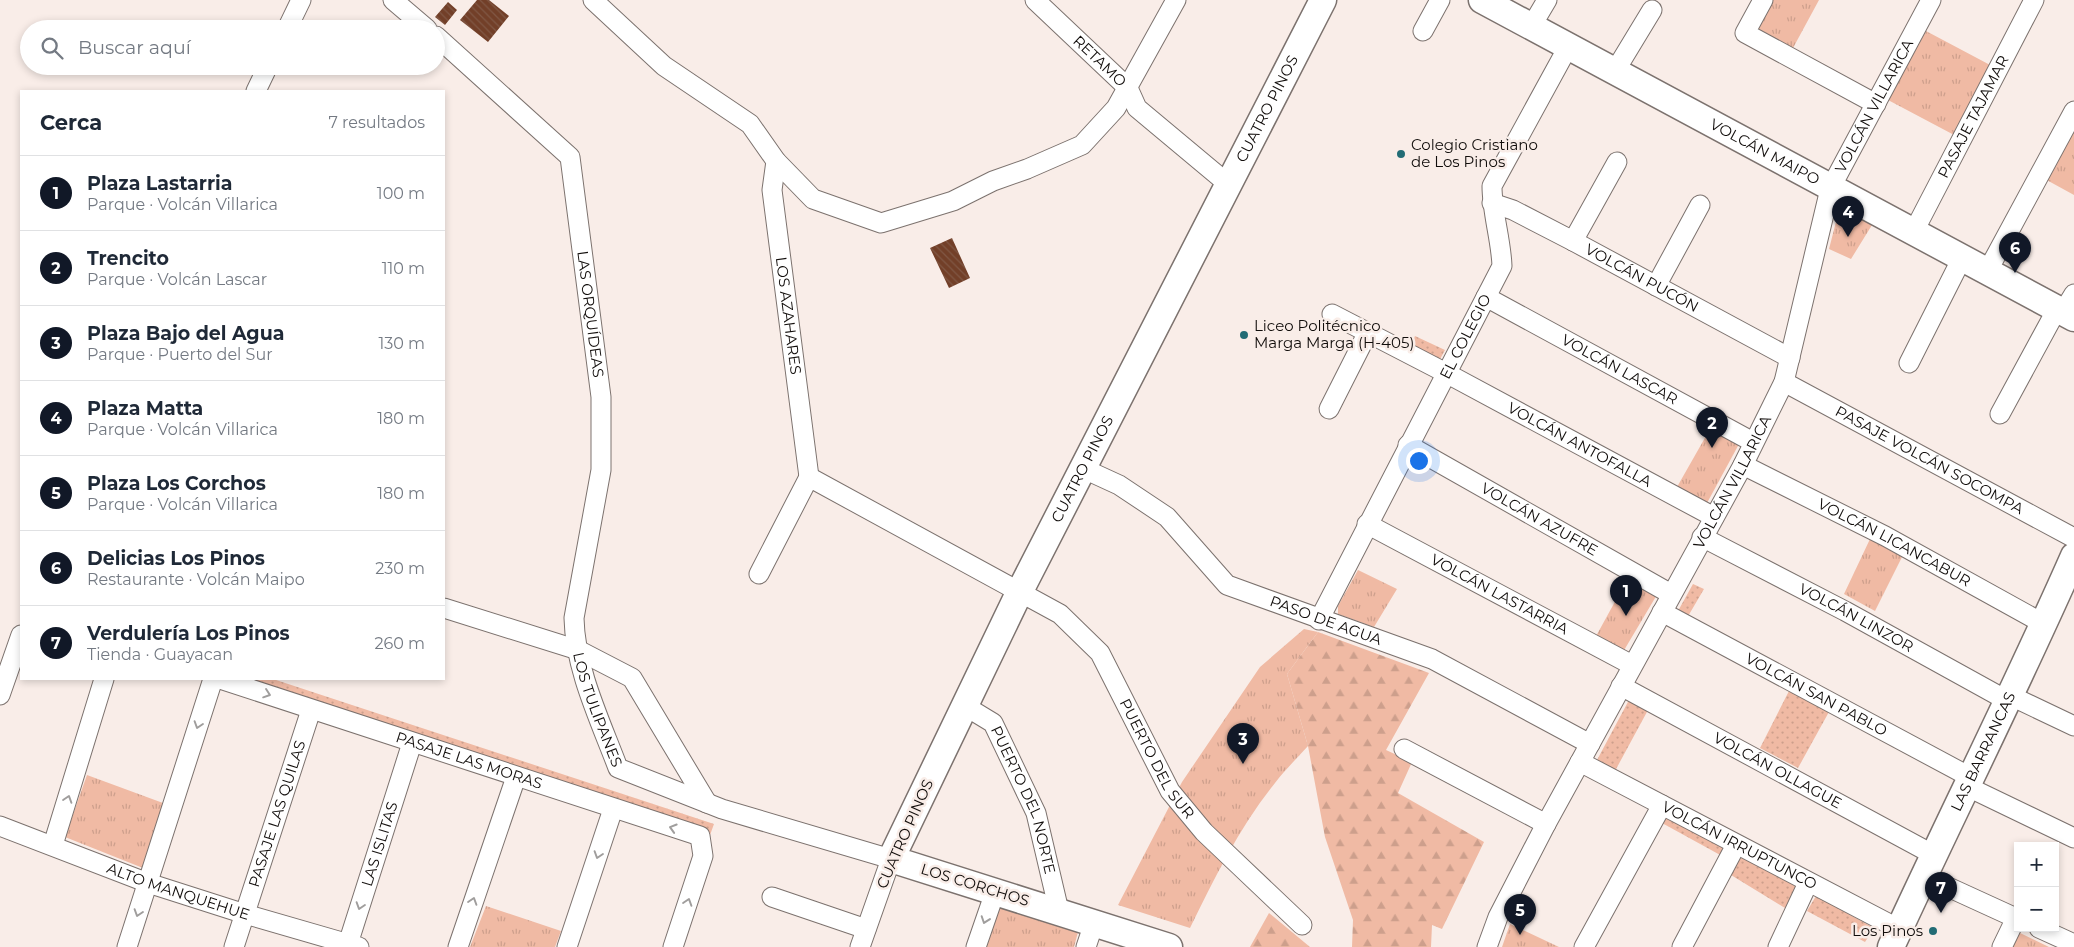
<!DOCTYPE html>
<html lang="es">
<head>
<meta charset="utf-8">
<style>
  :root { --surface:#fff; --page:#f6f6f7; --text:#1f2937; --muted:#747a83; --line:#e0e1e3; --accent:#111827 }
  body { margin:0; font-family:Montserrat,sans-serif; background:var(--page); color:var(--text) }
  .controls { position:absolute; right:15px; bottom:15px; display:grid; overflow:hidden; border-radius:0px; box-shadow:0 2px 8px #0003 }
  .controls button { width:45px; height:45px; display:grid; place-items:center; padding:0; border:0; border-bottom:1px solid var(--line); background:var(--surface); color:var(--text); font:25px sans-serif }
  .you { position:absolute; left:1418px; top:460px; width:18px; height:18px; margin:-12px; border:4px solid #fff; border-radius:50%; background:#1a73e8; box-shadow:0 0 0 8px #1a73e833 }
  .badge { display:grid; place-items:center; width:32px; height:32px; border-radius:50%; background:var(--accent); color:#fff; font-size:16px; font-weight:700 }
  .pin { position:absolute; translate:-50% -41px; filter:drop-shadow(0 1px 2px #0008) }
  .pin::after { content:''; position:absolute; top:26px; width:18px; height:15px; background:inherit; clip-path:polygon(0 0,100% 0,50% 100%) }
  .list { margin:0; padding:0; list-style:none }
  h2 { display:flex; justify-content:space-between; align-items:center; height:65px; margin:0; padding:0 20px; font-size:21px }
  h2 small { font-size:16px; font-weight:400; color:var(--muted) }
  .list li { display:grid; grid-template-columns:32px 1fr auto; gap:15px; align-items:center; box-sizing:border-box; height:75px; padding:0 20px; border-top:1px solid var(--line) }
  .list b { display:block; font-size:19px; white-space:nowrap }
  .list p { margin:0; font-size:16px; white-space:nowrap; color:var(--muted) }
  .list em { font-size:16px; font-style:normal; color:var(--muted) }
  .icon { flex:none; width:28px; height:28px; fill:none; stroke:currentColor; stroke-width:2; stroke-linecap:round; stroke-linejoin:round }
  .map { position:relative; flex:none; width:2074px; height:947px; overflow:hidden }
  .search { position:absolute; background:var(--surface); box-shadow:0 2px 8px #0003; left:20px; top:20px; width:425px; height:55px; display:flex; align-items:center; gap:12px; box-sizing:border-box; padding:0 18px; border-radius:28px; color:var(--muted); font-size:19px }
  .panel { position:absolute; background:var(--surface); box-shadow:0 2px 8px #0003; left:20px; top:90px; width:425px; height:590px; border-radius:0px }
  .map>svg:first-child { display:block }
</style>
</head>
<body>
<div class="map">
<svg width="2074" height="947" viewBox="0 0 2074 947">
  <defs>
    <pattern id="grass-dots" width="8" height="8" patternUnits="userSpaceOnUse" patternTransform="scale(1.25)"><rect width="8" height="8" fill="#f0baa4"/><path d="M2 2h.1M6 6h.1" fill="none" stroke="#cd9f8c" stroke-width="1.8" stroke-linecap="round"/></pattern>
    <pattern id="forest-firs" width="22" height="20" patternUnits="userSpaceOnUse" patternTransform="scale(1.25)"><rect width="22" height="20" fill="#f0baa4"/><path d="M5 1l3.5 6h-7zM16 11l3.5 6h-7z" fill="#cd9f8c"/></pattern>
    <pattern id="park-tufts" width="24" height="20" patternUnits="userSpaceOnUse" patternTransform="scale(1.25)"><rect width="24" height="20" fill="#f0baa4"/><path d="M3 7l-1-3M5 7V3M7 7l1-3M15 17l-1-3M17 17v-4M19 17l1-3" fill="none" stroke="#cd9f8c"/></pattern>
    <pattern id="building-back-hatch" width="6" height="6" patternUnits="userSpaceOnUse" patternTransform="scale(1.25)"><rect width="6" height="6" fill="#723f28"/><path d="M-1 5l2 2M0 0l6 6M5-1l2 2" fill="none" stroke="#805744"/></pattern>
  </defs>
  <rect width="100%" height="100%" fill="#f9ede8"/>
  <path fill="url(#grass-dots)" d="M1415,336L1445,350L1439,361L1410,347Z
    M1693,584L1704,589L1687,618L1678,611Z
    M238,679H273L714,824L710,835Z
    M1789,691L1830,710L1798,768L1760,748Z
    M1629,700L1648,710L1615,771L1597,760Z
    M1666,817L1727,850L1722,856L1662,823Z
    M1742,854L1802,887L1790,911L1731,875Z
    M1816,896L1874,928L1865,942L1807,911Z"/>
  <path fill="url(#forest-firs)" d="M1318,632L1429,673L1386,750L1412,762L1398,793L1484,842L1442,929L1432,925L1431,947H1352L1353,920L1325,837L1308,746L1287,674Z
    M1269,913L1310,947H1250Z"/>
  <path fill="url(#park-tufts)" d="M1772,0H1819L1793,48L1757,28Z
    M1926,31L1992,66L1956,136L1888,100Z
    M2074,123V195L2043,178Z
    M1849,212L1872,225L1851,259L1829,249L1837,218Z
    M1710,429L1739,444L1707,503L1677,487Z
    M1870,539L1902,557L1875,611L1844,594Z
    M1358,570L1397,589L1374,627L1338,614V606Z
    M1628,578L1658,593L1623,652L1595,638Z
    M1304,629L1318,632L1287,674L1308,746C1297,758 1285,770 1275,783C1240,826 1214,879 1190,928L1118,905L1182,782L1260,667Z
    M87,775L163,803L143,868L65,837Z
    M486,906L561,931L555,947H470Z
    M998,906L1078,932L1074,947H985Z
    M1510,924L1559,947H1502Z
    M2018,932L2049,947H2011Z"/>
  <path fill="url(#building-back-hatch)" d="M477,0H489L509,16L488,42L460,20Z
    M448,2L457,10L445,25L435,17Z
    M952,238L970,278L949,288L930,248Z"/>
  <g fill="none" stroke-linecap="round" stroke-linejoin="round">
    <g stroke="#7c726e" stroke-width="21">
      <g id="street">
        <path d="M393,0L427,29"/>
        <path d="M593,0L664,66L750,124L776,161L813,199L881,223L953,201L993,181L1027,169L1082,145L1116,108L1176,0"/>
        <path id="s1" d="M1035,0L1128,88L1137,108L1228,184"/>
        <path d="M1763,0L1745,33L1876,104"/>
        <path d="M1531,27L1547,0"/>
        <path d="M287,29L301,0"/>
        <path d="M1423,31L1440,0"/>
        <path id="s2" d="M436,36L570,157L601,397V470L574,618C575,669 600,720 618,768L722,809L891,859L860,947"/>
        <path d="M1615,71L1652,10"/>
        <path d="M256,91L268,66"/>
        <path id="s3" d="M776,161L772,190L809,477"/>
        <path id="s4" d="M1492,203L1513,210L1573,241L1790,358"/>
        <path id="s5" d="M1913,233L2034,0"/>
        <path d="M1573,241L1617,162"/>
        <path d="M1987,272L2074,111"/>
        <path d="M1656,286L1700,205"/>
        <path id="s6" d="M1486,297L1753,442"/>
        <path d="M2063,312L2074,294"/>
        <path id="s7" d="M1332,314L1446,373L1714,517"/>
        <path d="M1909,363L1962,258"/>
        <path id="s8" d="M1784,382L2074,538"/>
        <path d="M1329,409L1368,332"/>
        <path d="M2000,414L2057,309"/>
        <path id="s9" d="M1408,445L1671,594"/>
        <path id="s10" d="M1743,465L1885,536L2044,624"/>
        <path id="s11" d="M1082,468L1119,485L1167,517L1227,585L1432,659L1590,744"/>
        <path id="s12" d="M809,477L1060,614L1100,653L1170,791L1204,832L1302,925"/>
        <path id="s13" d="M1367,524L1632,665"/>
        <path id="s14" d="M1702,537L1845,611L2008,701"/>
        <path d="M759,574L809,477"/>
        <path d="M444,608L578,650L632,678L707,803"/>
        <path id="s15" d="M1662,612L1970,777"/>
        <path id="s16" d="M1319,620L1502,266C1501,239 1492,213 1492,186L1568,47"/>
        <path id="s17" d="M220,679L700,836L703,856L673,947"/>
        <path id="s18" d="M1621,686L1934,855"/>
        <path d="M0,695L21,635"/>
        <path d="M2011,696L2074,726"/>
        <path id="s19" d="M965,706L993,723L1036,813L1059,911"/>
        <path d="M1404,749L1546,824"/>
        <path id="s20" d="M1580,762L1899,929"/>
        <path d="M1966,786L2074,838"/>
        <path id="s21" d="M0,826L148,883L245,914L359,947"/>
        <path d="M53,845L104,679"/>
        <path d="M1924,876L2018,919"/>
        <path d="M772,897L866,929"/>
        <path d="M2039,928L2074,944"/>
        <path d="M127,947L213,679"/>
        <path id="s22" d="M234,947L311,710"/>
        <path id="s23" d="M347,947L412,743"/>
        <path d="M458,947L516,777"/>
        <path d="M567,947L613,809"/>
        <path d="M976,947L995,892"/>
        <path d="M1086,947L1094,923"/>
        <path id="s24" d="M1487,947L1498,917L1546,824L1743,465L1784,382L1830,189L1931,0"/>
        <path d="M1584,947L1662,805"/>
        <path d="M1682,947L1736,845"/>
        <path d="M1778,947L1808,883"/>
        <path d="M2002,947L2016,918"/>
      </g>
    </g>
    <g stroke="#7c726e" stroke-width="29">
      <g id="secondary">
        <path id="s25" d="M1482,0L2074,318"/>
        <path id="s26" d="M1169,947L891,859L1020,591L1323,0"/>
        <path id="s27" d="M1891,947C1951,816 2016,688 2074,556"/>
      </g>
    </g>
    <use href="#street" stroke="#fff" stroke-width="19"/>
    <use href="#secondary" stroke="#fff" stroke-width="26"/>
  </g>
  <defs><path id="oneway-chevron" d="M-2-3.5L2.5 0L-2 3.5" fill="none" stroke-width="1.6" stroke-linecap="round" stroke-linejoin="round" transform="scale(1.25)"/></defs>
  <g stroke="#a09e9d">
    <use href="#oneway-chevron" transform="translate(267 694) rotate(19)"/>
    <use href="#oneway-chevron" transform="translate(198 725) rotate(108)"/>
    <use href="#oneway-chevron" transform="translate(68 799) rotate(-72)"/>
    <use href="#oneway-chevron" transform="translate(673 828) rotate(-163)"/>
    <use href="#oneway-chevron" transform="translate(598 855) rotate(108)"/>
    <use href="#oneway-chevron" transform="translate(473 901) rotate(-72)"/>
    <use href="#oneway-chevron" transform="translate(688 902) rotate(-72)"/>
    <use href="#oneway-chevron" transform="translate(360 906) rotate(108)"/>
    <use href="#oneway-chevron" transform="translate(138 913) rotate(108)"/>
    <use href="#oneway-chevron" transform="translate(985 920) rotate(109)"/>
  </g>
  <g fill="#226c75" stroke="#f9ede8" stroke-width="2">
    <circle cx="1401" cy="154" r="5"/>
    <circle cx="1244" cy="335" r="5"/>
    <circle cx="1933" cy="931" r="5"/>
  </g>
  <g text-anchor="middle" stroke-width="5" stroke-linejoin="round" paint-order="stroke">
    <g font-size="15" fill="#110d0b" stroke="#f9ede8">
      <text dy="5" stroke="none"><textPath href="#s1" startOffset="89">RETAMO</textPath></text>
      <text dy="5" stroke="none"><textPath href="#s24" startOffset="931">VOLCÁN VILLARICA</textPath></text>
      <text dy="5" stroke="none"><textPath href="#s26" startOffset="1131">CUATRO PINOS</textPath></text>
      <text dy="5" stroke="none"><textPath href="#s5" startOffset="131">PASAJE TAJAMAR</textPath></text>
      <text dy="5" stroke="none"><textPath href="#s25" startOffset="321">VOLCÁN MAIPO</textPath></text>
      <text dy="5" stroke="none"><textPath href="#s4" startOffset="168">VOLCÁN PUCÓN</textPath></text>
      <text dy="5" stroke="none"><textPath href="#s2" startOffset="339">LAS ORQUÍDEAS</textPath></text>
      <text dy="5" stroke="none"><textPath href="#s3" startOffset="156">LOS AZAHARES</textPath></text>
      <text dy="5" stroke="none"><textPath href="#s16" startOffset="319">EL COLEGIO</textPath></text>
      <text dy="5" stroke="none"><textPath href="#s6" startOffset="152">VOLCÁN LASCAR</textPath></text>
      <text dy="5" stroke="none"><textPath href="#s7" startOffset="280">VOLCÁN ANTOFALLA</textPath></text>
      <text dy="5" stroke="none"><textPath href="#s8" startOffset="165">PASAJE VOLCÁN SOCOMPA</textPath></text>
      <text dy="5" stroke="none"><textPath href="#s26" startOffset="726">CUATRO PINOS</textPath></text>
      <text dy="5" stroke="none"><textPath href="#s24" startOffset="526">VOLCÁN VILLARICA</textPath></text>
      <text dy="5" stroke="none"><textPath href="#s9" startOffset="151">VOLCÁN AZUFRE</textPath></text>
      <text dy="5" stroke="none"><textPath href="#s10" startOffset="170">VOLCÁN LICANCABUR</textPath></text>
      <text dy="5" stroke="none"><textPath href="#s13" startOffset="150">VOLCÁN LASTARRIA</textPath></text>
      <text dy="5" stroke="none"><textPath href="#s14" startOffset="174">VOLCÁN LINZOR</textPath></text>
      <text dy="5" stroke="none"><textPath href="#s11" startOffset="294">PASO DE AGUA</textPath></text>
      <text dy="5" stroke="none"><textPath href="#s15" startOffset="175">VOLCÁN SAN PABLO</textPath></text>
      <text dy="5" stroke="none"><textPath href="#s2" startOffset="741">LOS TULIPANES</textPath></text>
      <text dy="5" stroke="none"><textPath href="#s27" startOffset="216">LAS BARRANCAS</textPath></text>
      <text dy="5" stroke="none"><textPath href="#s12" startOffset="462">PUERTO DEL SUR</textPath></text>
      <text dy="5" stroke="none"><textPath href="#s17" startOffset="262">PASAJE LAS MORAS</textPath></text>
      <text dy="5" stroke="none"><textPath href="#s18" startOffset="178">VOLCÁN OLLAGUE</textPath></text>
      <text dy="5" stroke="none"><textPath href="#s19" startOffset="116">PUERTO DEL NORTE</textPath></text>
      <text dy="5" stroke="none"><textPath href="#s22" startOffset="140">PASAJE LAS QUILAS</textPath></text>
      <text transform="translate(905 834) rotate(-66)" y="5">CUATRO PINOS</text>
      <text dy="5" stroke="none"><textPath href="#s23" startOffset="108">LAS ISLITAS</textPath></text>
      <text dy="5" stroke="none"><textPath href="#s20" startOffset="180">VOLCÁN IRRUPTUNCO</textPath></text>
      <text transform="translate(975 885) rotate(17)" y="5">LOS CORCHOS</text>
      <text dy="5" stroke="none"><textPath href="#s21" startOffset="190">ALTO MANQUEHUE</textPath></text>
    </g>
    <g font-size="15" fill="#110d0b" stroke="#f9ede8" text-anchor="start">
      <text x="1411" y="150">Colegio Cristiano<tspan x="1411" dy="17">de Los Pinos</tspan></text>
      <text x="1254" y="331">Liceo Politécnico<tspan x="1254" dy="17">Marga Marga (H-405)</tspan></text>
      <text x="1923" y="936" text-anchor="end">Los Pinos</text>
    </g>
  </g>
</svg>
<div class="controls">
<button>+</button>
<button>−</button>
</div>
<div class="you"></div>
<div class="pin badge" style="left:1626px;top:616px">1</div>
<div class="pin badge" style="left:1712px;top:448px">2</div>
<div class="pin badge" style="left:1243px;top:764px">3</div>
<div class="pin badge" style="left:1848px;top:237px">4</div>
<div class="pin badge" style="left:1520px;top:935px">5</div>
<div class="pin badge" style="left:2015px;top:273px">6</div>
<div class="pin badge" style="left:1941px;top:913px">7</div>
<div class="search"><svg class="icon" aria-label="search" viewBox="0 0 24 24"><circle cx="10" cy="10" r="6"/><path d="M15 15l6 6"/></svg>Buscar aquí</div>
<section class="panel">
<h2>Cerca<small>7 resultados</small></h2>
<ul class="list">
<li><span class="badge">1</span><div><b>Plaza Lastarria</b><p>Parque · Volcán Villarica</p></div><em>100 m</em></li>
<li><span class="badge">2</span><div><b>Trencito</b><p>Parque · Volcán Lascar</p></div><em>110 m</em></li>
<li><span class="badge">3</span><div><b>Plaza Bajo del Agua</b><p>Parque · Puerto del Sur</p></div><em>130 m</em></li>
<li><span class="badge">4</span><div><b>Plaza Matta</b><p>Parque · Volcán Villarica</p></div><em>180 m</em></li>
<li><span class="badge">5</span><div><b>Plaza Los Corchos</b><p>Parque · Volcán Villarica</p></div><em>180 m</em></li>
<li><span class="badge">6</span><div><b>Delicias Los Pinos</b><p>Restaurante · Volcán Maipo</p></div><em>230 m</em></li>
<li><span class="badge">7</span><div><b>Verdulería Los Pinos</b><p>Tienda · Guayacan</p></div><em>260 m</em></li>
</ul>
</section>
</div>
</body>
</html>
